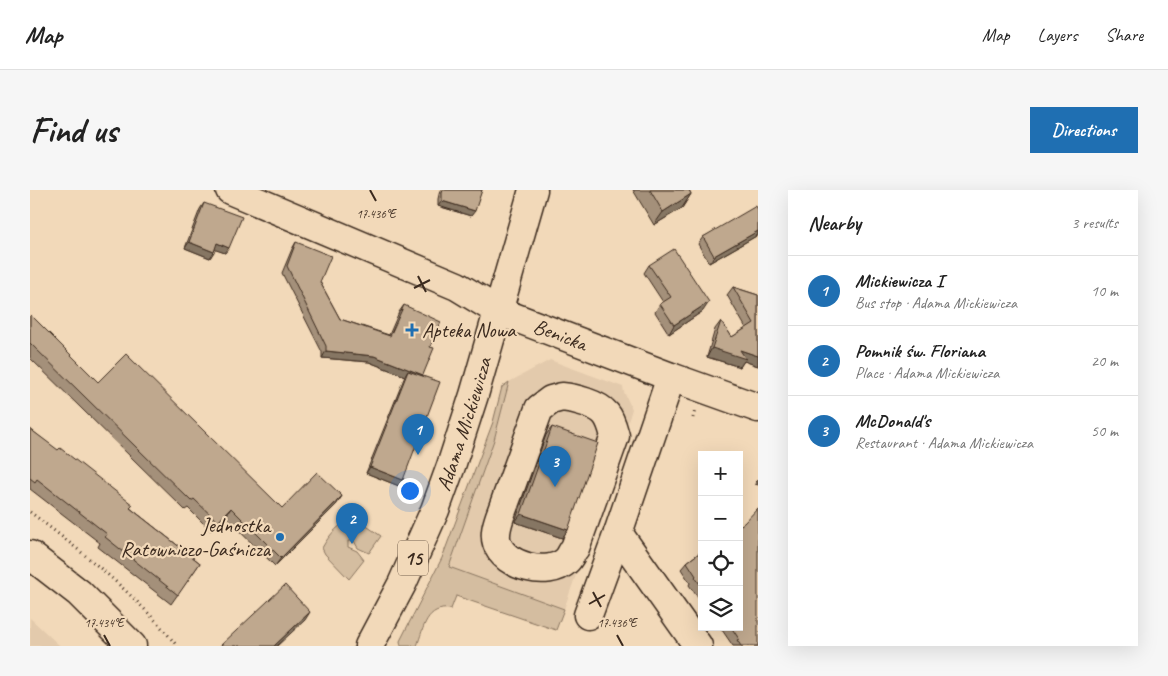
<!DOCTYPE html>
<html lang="en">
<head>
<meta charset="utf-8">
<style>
  :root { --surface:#fff; --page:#f6f6f6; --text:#222; --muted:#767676; --line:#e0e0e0; --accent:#1f6fb2 }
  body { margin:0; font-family:Caveat,sans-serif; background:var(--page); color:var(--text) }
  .controls { position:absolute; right:15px; bottom:15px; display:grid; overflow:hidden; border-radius:0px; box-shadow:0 5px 20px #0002 }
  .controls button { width:45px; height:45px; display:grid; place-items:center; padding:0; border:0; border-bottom:1px solid var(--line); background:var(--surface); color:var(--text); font:25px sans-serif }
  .you { position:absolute; left:379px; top:300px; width:18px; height:18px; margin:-12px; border:4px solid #fff; border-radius:50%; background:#1a73e8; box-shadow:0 0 0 8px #1a73e833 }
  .badge { display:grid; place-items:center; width:32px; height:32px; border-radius:50%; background:var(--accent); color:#fff; font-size:16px; font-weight:700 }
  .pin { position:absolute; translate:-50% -41px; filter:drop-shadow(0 1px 2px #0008) }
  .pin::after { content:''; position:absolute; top:26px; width:18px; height:15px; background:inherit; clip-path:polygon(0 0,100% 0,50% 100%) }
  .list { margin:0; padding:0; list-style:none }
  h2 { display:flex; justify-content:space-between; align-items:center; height:65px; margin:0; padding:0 20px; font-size:21px }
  h2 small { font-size:16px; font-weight:400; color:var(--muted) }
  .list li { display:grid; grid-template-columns:32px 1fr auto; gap:15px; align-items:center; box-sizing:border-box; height:70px; padding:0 20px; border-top:1px solid var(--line) }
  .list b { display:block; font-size:19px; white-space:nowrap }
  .list p { margin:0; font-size:16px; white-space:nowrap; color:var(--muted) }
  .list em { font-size:16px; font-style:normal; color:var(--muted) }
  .icon { flex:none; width:28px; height:28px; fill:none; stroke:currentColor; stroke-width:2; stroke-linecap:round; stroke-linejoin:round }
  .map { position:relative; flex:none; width:728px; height:456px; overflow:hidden; border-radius:0px }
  header { display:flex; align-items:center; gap:30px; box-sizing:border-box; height:70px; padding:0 25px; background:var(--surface); border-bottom:1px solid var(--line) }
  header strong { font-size:24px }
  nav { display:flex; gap:28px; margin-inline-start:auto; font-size:18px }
  .intro { display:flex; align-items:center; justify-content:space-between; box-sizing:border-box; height:120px; padding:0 30px }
  h1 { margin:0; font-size:35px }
  .button { padding:12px 22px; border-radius:0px; background:var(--accent); color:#fff; font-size:18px; font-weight:700 }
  main { display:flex; gap:30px; padding:0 30px }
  aside { flex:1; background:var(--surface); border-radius:0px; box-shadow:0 5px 20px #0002 }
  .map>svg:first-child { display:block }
</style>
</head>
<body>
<header>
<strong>Map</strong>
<nav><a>Map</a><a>Layers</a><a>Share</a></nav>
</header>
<div class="intro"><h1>Find us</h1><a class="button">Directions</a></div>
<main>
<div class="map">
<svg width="728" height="456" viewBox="0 0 728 456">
  <rect width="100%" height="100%" fill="#f2d9b9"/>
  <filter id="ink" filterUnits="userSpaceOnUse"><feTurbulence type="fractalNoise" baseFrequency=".02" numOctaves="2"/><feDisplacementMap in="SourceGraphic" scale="10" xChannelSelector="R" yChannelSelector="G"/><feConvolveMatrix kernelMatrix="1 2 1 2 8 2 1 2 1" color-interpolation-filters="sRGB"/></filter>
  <g filter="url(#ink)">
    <path fill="#e3caac" d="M520,170L593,197L594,202L602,219L586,271L534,419L419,377L464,250L479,192Z
      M0,428L30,456H0Z"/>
    <path fill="#d4bda0" stroke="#88745f" d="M479,192L464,250L419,377L534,419L526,440L426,406L421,419C396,416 394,437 387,456H371L370,451L412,368L463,232L472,197Z
      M325,328L351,346L339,363L328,358L324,351H318V357L327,361L334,370L319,389L295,364L292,358C299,345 311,331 325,328Z"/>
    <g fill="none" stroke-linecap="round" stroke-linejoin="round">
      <g stroke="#3b2a1e" stroke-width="31">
        <g id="minor">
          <path id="s1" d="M200,0L427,96L468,121L641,187L728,218"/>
          <path d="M641,187L588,343L668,456"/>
          <path d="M532,207C544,208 568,214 576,224C581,230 583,239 585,246L545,358C542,361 540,368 536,371C519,387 474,377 467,353C464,344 467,335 470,326L509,219L521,210Z"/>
          <path d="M0,365L49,403L102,456"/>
          <path d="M558,425L588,343"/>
        </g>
      </g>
      <g stroke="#3b2a1e" stroke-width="31">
        <g id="major">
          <path id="s2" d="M339,456L372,394L405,320L421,276L444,205L503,0"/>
        </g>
      </g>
      <path stroke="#3b2a1e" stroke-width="3" stroke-dasharray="1 4" stroke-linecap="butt" d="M663,228L665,220
        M0,322C52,362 106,404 147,456"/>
      <use href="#minor" stroke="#f2d9b9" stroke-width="28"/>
      <use href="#major" stroke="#f2d9b9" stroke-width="28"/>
    </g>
    <path fill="#a4907a" stroke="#3b2a1e" d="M410,0H452L441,26L408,16V9Z
      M603,0H659L661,4L652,18L624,35Z
      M174,13L195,63L185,59L180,68L155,58L170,19Z
      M728,20V45L679,73L668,54L673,47Z
      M266,52L290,92L310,129L359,145L369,122L374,115L400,157L392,186L369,296L336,283L375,186L339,172L292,168V162L252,83L262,59Z
      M619,75L673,121L639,144L625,122L630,114L633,112L614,83Z
      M703,97L728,105V176L714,171L710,177L677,167L685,139L691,131L702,147L716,138L697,105Z
      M0,126L68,192L252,318L312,306L306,315L245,376L195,327L181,341L158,318L155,320L0,168Z
      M522,237L538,340L532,348L485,332L516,245Z
      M0,239L170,373L141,414L68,357L70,353L0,299Z
      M672,361V412H671L659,395L660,393L651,379L657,372Z
      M690,437H709L728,456H703Z"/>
    <path fill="#867663" stroke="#3b2a1e" d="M661,4L652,18L624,35L633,22Z
      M412,11L445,21L441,26L408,16Z
      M728,41V45L679,73L684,66Z
      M159,52L184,62L180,68L155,58Z
      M187,53L199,58L195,63L183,59Z
      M679,112L673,121L639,144L644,135Z
      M682,158L710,160L728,166V176L714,171L710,177L677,167Z
      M296,161L344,166L393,185L388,192L378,181L375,186L339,172L292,168Z
      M340,277L373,290L369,296L336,283Z
      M728,289V295L725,294Z
      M312,306L306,315L245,376L251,368Z
      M201,318L195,327L181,341L188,332Z
      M491,324L538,340L532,348L485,332Z
      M280,422L275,430L247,456H244Z"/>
    <path fill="#bfa88e" stroke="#3b2a1e" d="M413,0H452L445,21L412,11V3Z
      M620,0H659L661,4L633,22Z
      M174,13L212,27L199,58L187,53L184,62L159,52Z
      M726,16L728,20V41L684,66L673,47Z
      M266,52L301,66L290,92L310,129L360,146L374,115L411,132L400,157L404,158L393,185L344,166L296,161V156L257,76Z
      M644,59L679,112L644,135L630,114L641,107L619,75Z
      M703,97L728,105V166L710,160L716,169L682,158L691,131L702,147L724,133Z
      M1,125L68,192L96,164L252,318L287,282L312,306L251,368L201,318L188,332L164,309L161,311L0,153V126Z
      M378,181L410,192L373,290L340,277Z
      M522,237L568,253L538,340L491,324Z
      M0,239L28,260L30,258L103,315L100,318L170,373L148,405L75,347L77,344L7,289L5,292L0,288Z
      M728,318V456H711L707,450L709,449L701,437H709V336L714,333Z
      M672,361V397L665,387L666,386L657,372Z
      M255,395L280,422L244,456H190Z"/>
  </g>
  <path fill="none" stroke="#3b2a1e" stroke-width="2" d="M340,0L346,11M388,86L396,102M384,98L400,90M563,402L571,417M559,414L575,405M74,445L80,456M587,445L593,456"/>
  <g fill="#1f6fb2" stroke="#f2d9b9" stroke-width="2">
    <path d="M379.5 132.5h5v5h5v5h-5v5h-5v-5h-5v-5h5z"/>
    <circle cx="250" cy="347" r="5"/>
  </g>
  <g text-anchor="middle" stroke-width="4.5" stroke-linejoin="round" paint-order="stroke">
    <rect fill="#f2d9b9" stroke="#725e4c" stroke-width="1" x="368" y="350.5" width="30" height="35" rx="4"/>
    <g font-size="20" font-weight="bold" fill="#3b2a1e">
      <text x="383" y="375">15</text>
    </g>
    <g font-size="21" fill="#3b2a1e" stroke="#f2d9b9" text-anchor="start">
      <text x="392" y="147">Apteka Nowa</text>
      <text x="240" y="342" text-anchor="end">Jednostka<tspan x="240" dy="24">Ratowniczo-Gaśnicza</tspan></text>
    </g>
    <g font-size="21" fill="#3b2a1e" stroke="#f2d9b9">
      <text dy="7" stroke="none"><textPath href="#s1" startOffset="361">Benicka</textPath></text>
      <text dy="7" stroke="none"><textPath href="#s2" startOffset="242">Adama Mickiewicza</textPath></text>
    </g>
  </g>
  <g font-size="12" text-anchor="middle" fill="#3b2a1e" stroke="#f2d9b9" stroke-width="4.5" stroke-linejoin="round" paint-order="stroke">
    <text x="346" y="28">17.436°E</text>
    <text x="74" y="437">17.434°E</text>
    <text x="587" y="437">17.436°E</text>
  </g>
</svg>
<div class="controls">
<button>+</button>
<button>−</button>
<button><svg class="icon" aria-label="locate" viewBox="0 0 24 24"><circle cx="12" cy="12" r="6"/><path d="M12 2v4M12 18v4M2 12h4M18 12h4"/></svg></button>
<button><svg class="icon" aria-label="layers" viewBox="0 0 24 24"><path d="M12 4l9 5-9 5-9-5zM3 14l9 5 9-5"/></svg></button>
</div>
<div class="you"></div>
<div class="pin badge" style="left:388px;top:265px">1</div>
<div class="pin badge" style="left:322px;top:354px">2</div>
<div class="pin badge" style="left:525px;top:297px">3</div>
</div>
<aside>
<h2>Nearby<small>3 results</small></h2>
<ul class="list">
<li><span class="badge">1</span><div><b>Mickiewicza I</b><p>Bus stop · Adama Mickiewicza</p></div><em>10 m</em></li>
<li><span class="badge">2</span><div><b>Pomnik św. Floriana</b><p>Place · Adama Mickiewicza</p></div><em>20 m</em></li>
<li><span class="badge">3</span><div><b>McDonald's</b><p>Restaurant · Adama Mickiewicza</p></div><em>50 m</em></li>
</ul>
</aside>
</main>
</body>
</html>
